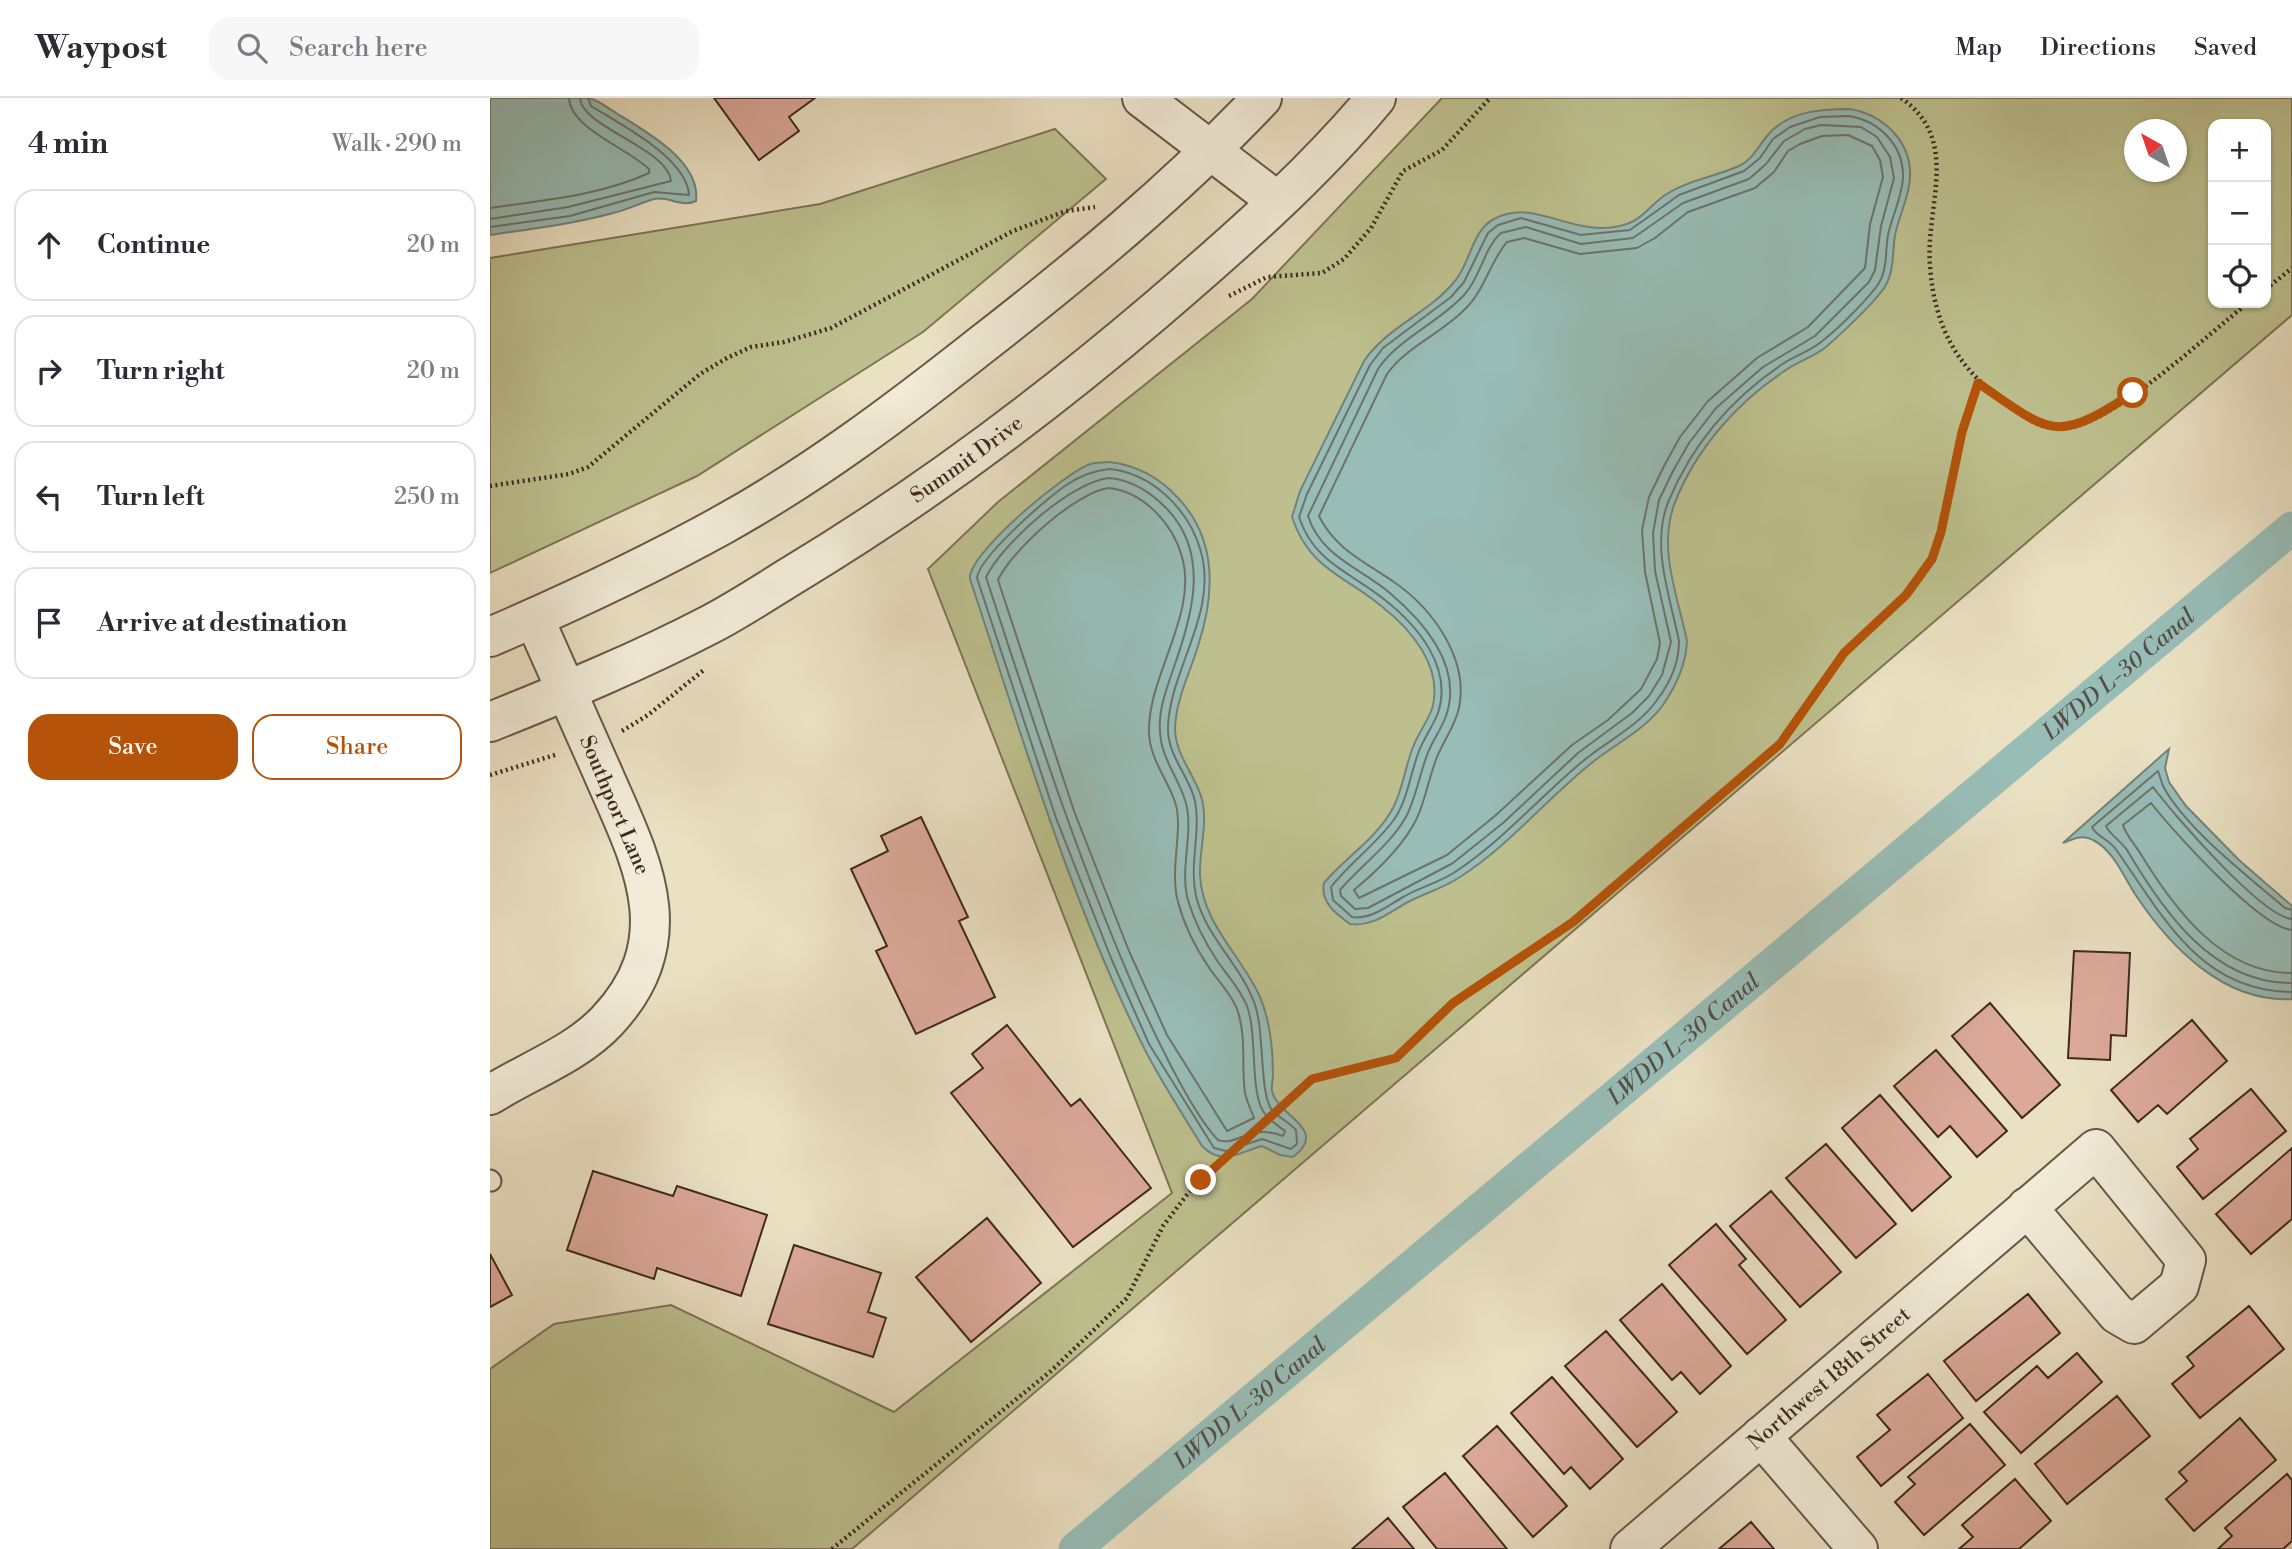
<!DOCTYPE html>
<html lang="en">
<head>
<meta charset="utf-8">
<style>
  :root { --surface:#fff; --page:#f7f7f7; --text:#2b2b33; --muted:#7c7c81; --line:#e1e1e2; --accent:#b45309 }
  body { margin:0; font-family:"Libre Bodoni",serif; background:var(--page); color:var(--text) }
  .controls { position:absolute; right:21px; top:21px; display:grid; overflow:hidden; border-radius:14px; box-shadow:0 2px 5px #0004 }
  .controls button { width:63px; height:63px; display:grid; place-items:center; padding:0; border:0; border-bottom:2px solid var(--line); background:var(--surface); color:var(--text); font:35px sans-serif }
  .compass { position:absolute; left:1634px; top:21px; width:63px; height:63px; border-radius:50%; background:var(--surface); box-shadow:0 2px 5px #0004; rotate:320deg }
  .stop { position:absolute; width:21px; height:21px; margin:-16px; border:5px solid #b45309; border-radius:50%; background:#fff }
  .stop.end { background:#b45309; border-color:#fff; box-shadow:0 2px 7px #0008 }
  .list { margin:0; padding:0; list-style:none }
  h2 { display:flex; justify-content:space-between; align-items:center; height:91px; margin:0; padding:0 28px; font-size:30px }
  h2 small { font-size:23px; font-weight:400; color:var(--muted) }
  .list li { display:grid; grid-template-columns:46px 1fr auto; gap:21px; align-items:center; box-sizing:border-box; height:112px; margin:0 14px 14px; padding:0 14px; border:2px solid var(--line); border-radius:21px }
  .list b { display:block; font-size:26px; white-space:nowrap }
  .list em { font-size:23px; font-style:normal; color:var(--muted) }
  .actions { display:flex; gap:14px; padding:21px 28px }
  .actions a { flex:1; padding:16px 0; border:2px solid var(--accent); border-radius:21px; text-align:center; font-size:24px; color:var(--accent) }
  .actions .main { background:var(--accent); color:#fff }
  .icon { flex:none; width:38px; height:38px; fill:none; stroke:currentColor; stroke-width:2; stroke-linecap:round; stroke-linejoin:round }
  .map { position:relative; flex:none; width:1802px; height:1451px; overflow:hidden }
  header { display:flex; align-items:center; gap:42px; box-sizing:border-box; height:98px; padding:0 35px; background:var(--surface); border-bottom:2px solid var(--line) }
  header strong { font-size:33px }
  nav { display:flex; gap:38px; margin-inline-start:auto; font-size:24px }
  .search { width:490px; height:63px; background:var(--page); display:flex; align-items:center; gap:18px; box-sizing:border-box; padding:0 24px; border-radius:21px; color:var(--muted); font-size:26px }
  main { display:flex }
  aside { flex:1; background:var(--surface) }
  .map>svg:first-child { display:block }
</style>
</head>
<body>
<header>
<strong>Waypost</strong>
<div class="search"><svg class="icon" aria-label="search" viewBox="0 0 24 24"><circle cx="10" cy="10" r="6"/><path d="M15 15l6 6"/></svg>Search here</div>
<nav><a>Map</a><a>Directions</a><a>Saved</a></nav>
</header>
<main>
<aside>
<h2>4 min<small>Walk · 290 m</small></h2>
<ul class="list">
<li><svg class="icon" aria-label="ahead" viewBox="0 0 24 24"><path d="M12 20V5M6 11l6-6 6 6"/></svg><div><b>Continue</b></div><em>20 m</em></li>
<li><svg class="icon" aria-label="right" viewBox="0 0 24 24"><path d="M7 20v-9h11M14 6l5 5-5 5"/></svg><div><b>Turn right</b></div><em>20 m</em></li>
<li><svg class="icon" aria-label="left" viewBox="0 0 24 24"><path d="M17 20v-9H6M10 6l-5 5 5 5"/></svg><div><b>Turn left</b></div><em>250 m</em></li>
<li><svg class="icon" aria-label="arrive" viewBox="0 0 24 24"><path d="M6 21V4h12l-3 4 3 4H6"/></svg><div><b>Arrive at destination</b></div></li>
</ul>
<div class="actions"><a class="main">Save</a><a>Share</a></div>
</aside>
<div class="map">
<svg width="1802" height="1451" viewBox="0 0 1802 1451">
  <rect width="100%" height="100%" fill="#eae0c2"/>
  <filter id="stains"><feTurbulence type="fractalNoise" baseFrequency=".00286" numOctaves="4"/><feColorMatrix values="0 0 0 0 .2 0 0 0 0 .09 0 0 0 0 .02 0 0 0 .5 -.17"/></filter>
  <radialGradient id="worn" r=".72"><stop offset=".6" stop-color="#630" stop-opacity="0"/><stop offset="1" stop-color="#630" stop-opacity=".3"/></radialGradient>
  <path fill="#bdc08e" stroke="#7e7457" stroke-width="2" fill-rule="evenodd" d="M952,0H1802V217L362,1451H0V1271L64,1226L181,1207L404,1314L682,1095L438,471L508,404L762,201ZM1723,26H1776V205H1723ZM1644,32H1686V74H1644Z
    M565,31L616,81L433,234L207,378L0,475V160L330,106Z"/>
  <path fill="#98bdb7" stroke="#74827b" stroke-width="2" d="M0,0C32,0 66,0 98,0C107,1 118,10 126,15C155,33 211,63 206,103C192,110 179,98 164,101C150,105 137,112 123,115C83,126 41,131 0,137Z
    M1360,11C1394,17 1422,44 1420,80C1419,99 1409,118 1405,137C1402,156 1405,176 1392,193C1377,212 1354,233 1336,249C1325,258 1310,263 1299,270C1249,302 1205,351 1184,407C1168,452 1188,499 1197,543C1196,566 1186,588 1173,607C1154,633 1123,647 1099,667C1055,703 1018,748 970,779C954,790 935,795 918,804C898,815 883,829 860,826C846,816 830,804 834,785C856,759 887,740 903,710C913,691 915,669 923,649C928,636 937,624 942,611C954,569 921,531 890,507C854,477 819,471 802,419L810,393L874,263C897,229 939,215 965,183C980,166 982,132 1004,121C1046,98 1084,143 1137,126C1152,121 1162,106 1175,97C1198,82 1224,79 1249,68C1262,62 1268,49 1277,38C1297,13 1331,11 1360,11Z
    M619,364C646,367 670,380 688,400C728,442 725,496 708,548C700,575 686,601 685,630C685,656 703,674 711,698C719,723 709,752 710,777C712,826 752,858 770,899C780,923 783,952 783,977C783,983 781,988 782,993C788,1019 840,1031 803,1059L790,1057L772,1048C749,1054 733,1069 712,1048C692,1015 670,982 653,948C579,799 532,638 480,481C477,456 573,377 598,367C604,364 612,365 619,364Z
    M1679,651L1675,670L1679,684L1696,708L1749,762L1802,808V901C1734,905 1680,849 1645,796C1633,777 1623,752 1603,742C1593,736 1583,741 1573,745Z"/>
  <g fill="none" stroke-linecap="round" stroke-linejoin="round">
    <path stroke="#6c736c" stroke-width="2" d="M1359,18C1389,23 1414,47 1413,80C1412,99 1402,118 1398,137C1395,154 1398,173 1387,188C1374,205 1348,231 1331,244C1320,253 1305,258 1294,265C1243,299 1203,345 1179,402C1160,447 1180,498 1189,543C1189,564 1180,585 1167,602C1149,628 1117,643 1093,663C1051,698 1014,741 968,772C952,784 932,788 915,798C898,807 882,822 862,819L843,802L841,789C860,765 885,747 903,723C918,702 920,676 929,653C934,640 943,628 948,615C963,570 928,528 895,502C861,474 824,465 809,419L817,396L880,267L893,250L961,199L974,184L998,135L1008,127L1031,120L1091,137L1140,132L1189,97L1254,73L1270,60L1283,41L1300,29L1330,19Z
      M1331,27L1371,29L1387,39L1400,59L1404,80L1391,128L1385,172L1379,184L1325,238L1273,269L1226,310L1199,345L1183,373L1169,402L1163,435L1165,473L1181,544L1172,577L1159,598L1142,615L1088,655L1013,725L963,765L878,810L865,811L851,798L850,792C871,767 901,747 917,717C926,698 930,676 937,657C942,643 951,632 956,618C973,569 936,526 901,496C871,470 831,459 818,418L888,271C909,240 950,224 975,196C991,178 994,150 1011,135L1036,129L1091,146L1143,140L1193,105L1259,81L1276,66L1294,43L1315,31Z
      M1358,37L1382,48L1390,62L1393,79L1380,126L1375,170L1318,229L1267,260L1218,303L1190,339L1174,368L1159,399L1152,432L1155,474L1170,545L1167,561L1151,591L1118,622L1082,647L1006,717L957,757L869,800L864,792C887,773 914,747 927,720C936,700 939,679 947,659C954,642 965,628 969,610C979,561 943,511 904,484C875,464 845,451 829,418L897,276C915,250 950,236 973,213C995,193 999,165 1017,144L1034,140L1090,156L1147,150L1165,140L1198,114L1265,90L1284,74L1298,53L1310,46L1332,38Z
      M0,110C53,102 109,98 159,75V71C137,50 80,30 79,0
      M0,121L78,109L181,83C178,50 91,29 90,0
      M0,129L80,118L164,94L199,97C197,60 130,26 101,8L98,0
      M619,371C663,375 700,413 711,454C728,515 680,571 678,629C677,658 699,677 705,703C711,734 699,766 706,798C716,839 750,866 764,904C775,931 769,996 782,1012C789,1020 799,1024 806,1032L807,1046L801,1051L772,1041L736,1053L724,1050L659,946L621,860L566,720L487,480C489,459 559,398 578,386C591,377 603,373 619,371Z
      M619,380C642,382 662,395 678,412C719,456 703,515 685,566C678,587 668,611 670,633C671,660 687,677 695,702C705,732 689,769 698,802C704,823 716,846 728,864C738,878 750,891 757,908C768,938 759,996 775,1016C780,1023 789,1028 795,1033L793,1038C758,1025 748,1049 728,1042C701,1014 667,941 650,904C589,766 543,623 496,479C513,445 581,384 619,380Z
      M619,390C654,394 683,426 692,459C708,514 660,575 659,630C658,659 676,678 685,704C694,730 679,771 688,804C694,827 707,852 720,871C729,884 741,896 747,911C757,939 751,967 755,995C757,1004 761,1012 764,1020L737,1033L677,937L639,853L584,713L508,482C522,452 586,394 619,390Z
      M1802,812L1795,810C1759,779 1695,730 1673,688C1671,683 1670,678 1668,673L1602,729C1606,738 1619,742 1625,750C1672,816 1709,894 1802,894
      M1802,821C1772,819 1683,716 1663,689L1616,728C1619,736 1631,743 1637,752C1673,813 1723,886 1802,885
      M1802,832C1770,830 1683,733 1661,705L1633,727C1635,736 1647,749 1652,758C1685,812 1733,876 1802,875"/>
    <path stroke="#98bdb7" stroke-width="33" id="s1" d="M585,1451L1802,430"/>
  </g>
  <path fill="#dca999" stroke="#3f2920" stroke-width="2" d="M224,0H325L299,19L309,33L269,62Z
    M431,719L478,819L469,823L505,899L426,936L386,853L397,848L361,771L398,753L391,738Z
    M1584,853L1640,855L1636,938L1621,937L1620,962L1578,960Z
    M1500,905L1570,987L1532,1020L1462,938Z
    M1702,922L1737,963L1677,1016L1668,1007L1648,1024L1621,992Z
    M517,927L581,1008L590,1001L661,1090L583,1149L461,995L493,970L482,956Z
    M1446,952L1517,1033L1487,1059L1460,1028L1448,1039L1404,988Z
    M1761,991L1796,1033L1713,1101L1687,1069L1708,1051L1700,1041Z
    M1390,997L1461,1079L1422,1113L1352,1030Z
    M1336,1046L1406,1126L1366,1160L1296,1080Z
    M1802,1050V1121L1761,1156L1726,1116Z
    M103,1073L183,1098L187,1088L277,1117L251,1198L167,1170L164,1181L77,1152Z
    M1281,1093L1351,1174L1310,1209L1240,1128Z
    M497,1120L551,1185L481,1244L426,1179Z
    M1226,1126L1256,1161L1249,1167L1296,1222L1257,1256L1179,1167Z
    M304,1147L391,1175L378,1214L396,1220L383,1259L278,1226Z
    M0,1156L22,1197L0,1209Z
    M1172,1186L1241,1268L1210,1296L1191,1274L1182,1282L1130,1222Z
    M1538,1196L1570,1235L1486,1303L1454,1263Z
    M1759,1208L1794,1251L1710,1320L1682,1286L1704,1268L1697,1259Z
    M1116,1233L1187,1314L1147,1349L1075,1268Z
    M1587,1255L1612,1284L1531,1355L1494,1314L1547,1268L1558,1280Z
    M1438,1276L1473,1320L1391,1388L1367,1359L1400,1332L1387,1317Z
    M1062,1279L1133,1361L1100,1391L1081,1369L1074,1376L1021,1315Z
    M1627,1298L1660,1338L1577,1406L1545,1366Z
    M1750,1320L1786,1362L1704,1433L1676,1401L1697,1383L1689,1374Z
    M1480,1326L1515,1367L1434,1437L1405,1404L1425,1386L1418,1379Z
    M1007,1328L1077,1408L1043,1439L973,1358Z
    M955,1375L1017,1451H947L913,1409Z
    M1797,1376L1802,1382V1443L1793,1451H1728L1742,1438L1735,1430Z
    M1525,1381L1561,1423L1529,1451H1469L1483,1439L1472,1427Z
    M898,1420L924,1451H862Z
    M1261,1424L1284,1451H1229Z"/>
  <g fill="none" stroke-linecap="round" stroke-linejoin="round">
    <g stroke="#6a5748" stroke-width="23">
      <path id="lane" d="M0,1082L1,1083"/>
    </g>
    <g stroke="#6a5748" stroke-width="42">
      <g id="street">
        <path d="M652,0L787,103"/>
        <path d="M0,539C79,505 158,468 234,426C324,376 409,312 490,248C589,171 686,91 772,0"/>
        <path id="s2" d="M0,624C75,594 150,563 221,526C250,511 278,492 306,475C435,397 550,311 665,213C742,147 821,78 886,0"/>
        <path d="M0,997C38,973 86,956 117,923C196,839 149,759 111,671C89,621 67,571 44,520"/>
        <path d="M1271,1338L1368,1451"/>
        <path id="s3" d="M1140,1451L1606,1051L1696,1162L1689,1188L1644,1226L1627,1216L1537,1109"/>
      </g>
    </g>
    <path stroke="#3f2920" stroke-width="4.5" stroke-dasharray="2 3.5" stroke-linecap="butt" d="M1411,0C1472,42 1435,108 1440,168C1444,224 1464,266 1509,299C1522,309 1537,323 1553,328C1562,331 1582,330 1590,327C1639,310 1715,239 1758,205
      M1776,191L1802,170
      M739,198L777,179L832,175L854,161L881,130L913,73L952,52L1000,0
      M0,388L79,376L98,369L210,276L237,260L261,249L294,244L341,230L523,133L576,113L605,109
      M132,633L158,617L215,571
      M0,677L68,656
      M342,1451L561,1273L637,1200L673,1128L699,1094L822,981L906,960L963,905L1083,824L1290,646L1354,555L1416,497L1442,461L1451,434L1472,334L1488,285"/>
    <use href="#lane" stroke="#f1ebd7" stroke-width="19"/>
    <use href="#street" stroke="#f1ebd7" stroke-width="38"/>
  </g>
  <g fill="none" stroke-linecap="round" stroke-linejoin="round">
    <path stroke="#b45309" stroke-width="9" d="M711,1082L822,981L906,960L963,905L1083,824L1290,646L1354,555L1416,497L1442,461L1451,434L1472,334L1488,285C1561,335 1564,347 1643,295"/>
  </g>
  <g text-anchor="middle" stroke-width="5" stroke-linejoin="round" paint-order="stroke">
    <g font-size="21" fill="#3f2920" stroke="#f1ebd7">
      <text dy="7" stroke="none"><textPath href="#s2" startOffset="546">Summit Drive</textPath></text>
      <text transform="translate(125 707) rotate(67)" y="7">Southport Lane</text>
      <text dy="7" stroke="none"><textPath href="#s3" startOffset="262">Northwest 18th Street</textPath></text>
    </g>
    <g font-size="23" font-style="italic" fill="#554e46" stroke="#f1ebd7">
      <text dy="8" stroke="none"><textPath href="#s1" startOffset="1362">LWDD L-30 Canal</textPath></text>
      <text dy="8" stroke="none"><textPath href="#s1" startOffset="794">LWDD L-30 Canal</textPath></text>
      <text dy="8" stroke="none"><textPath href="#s1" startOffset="228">LWDD L-30 Canal</textPath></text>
    </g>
  </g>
  <rect width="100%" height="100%" filter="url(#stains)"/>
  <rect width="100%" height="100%" fill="url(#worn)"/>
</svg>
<div class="controls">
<button>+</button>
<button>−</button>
<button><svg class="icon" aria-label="locate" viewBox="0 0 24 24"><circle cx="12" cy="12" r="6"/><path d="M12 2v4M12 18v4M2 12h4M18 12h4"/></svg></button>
</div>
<svg class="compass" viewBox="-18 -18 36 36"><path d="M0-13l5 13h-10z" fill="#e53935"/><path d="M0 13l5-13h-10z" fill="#7c7c81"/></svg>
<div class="stop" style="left:1643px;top:295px"></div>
<div class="stop end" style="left:711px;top:1082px"></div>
</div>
</main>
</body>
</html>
